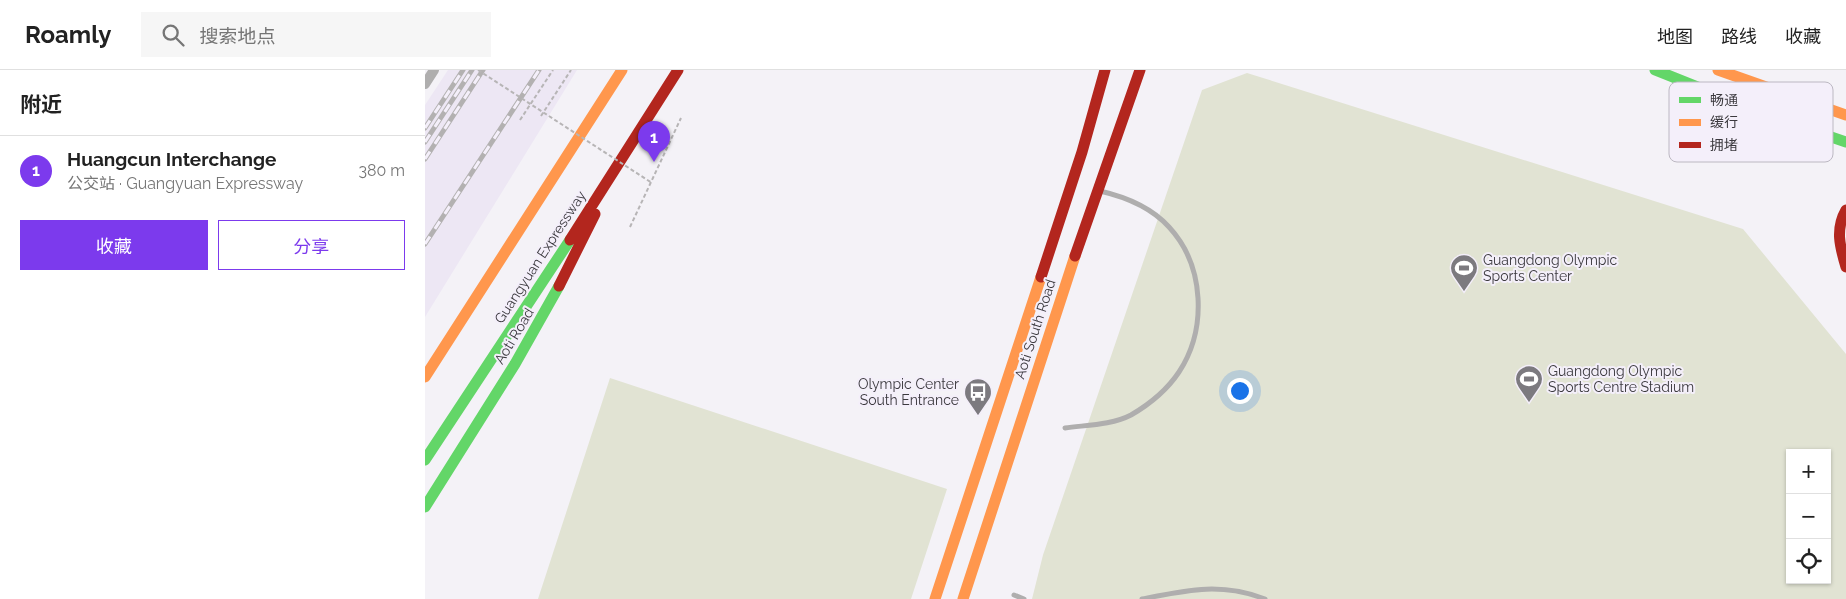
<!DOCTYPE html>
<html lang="zh">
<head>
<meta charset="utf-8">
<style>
  :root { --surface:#fff; --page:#f6f6f6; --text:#222; --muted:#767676; --line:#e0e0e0; --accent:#7c3aed }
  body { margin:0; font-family:Raleway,"Noto Sans SC",sans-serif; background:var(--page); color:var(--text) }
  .controls { position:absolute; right:15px; bottom:15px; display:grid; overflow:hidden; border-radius:0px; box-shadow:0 1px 4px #0004 }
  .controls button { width:45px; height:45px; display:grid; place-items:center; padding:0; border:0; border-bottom:1px solid var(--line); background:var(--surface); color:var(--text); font:25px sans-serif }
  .you { position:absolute; left:814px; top:320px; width:18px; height:18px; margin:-12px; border:4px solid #fff; border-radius:50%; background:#1a73e8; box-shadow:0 0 0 8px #1a73e833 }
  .badge { display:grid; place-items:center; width:32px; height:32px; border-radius:50%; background:var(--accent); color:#fff; font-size:16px; font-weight:700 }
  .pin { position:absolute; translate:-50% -41px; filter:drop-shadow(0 1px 2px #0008) }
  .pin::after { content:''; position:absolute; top:26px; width:18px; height:15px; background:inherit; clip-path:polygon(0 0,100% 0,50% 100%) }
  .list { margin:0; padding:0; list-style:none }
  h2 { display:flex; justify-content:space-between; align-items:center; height:65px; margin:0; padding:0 20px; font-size:21px }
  h2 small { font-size:16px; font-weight:400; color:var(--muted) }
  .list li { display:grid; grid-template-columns:32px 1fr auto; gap:15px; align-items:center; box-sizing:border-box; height:70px; padding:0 20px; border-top:1px solid var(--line) }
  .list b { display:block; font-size:19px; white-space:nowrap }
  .list p { margin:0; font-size:16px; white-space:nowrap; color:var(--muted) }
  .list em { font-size:16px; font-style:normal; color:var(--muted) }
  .actions { display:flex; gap:10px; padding:15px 20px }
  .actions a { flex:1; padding:11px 0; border:1px solid var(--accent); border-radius:0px; text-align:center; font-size:18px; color:var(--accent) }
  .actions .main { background:var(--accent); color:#fff }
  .icon { flex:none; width:28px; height:28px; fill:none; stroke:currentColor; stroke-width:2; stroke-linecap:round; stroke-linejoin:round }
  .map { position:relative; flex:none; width:1421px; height:529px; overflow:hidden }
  header { display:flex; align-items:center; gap:30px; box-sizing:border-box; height:70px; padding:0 25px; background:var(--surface); border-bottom:1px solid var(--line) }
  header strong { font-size:24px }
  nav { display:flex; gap:28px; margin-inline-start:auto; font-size:18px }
  .search { width:350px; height:45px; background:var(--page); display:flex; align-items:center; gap:12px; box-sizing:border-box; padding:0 18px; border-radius:0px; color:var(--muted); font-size:19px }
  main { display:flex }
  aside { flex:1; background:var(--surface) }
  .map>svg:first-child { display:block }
</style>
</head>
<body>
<header>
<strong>Roamly</strong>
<div class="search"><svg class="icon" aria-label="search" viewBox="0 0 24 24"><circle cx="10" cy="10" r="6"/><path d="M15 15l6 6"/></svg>搜索地点</div>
<nav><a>地图</a><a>路线</a><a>收藏</a></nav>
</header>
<main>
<aside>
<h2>附近<small></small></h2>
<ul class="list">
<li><span class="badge">1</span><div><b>Huangcun Interchange</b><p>公交站 · Guangyuan Expressway</p></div><em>380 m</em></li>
</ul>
<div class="actions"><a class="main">收藏</a><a>分享</a></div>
</aside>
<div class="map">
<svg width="1421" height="529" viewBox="0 0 1421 529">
  <rect width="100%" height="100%" fill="#f4f2f7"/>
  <path fill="#ede7f4" d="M23,0H152L0,247V35Z"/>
  <path fill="#e1e3d3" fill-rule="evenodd" d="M822,3L1318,159L1421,284V529H607L618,485L777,20ZM1365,383H1402V510H1365Z
    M185,308L522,419L486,529H113Z"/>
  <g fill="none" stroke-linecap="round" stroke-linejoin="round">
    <path stroke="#b7b5b6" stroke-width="2" stroke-dasharray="4 2.5" stroke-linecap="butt" d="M116,46L146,0
      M95,50L128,0
      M205,157L256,48"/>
    <path stroke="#afaeae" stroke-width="5" d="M640,358C661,355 687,355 706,345C725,334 742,320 754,302C782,259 780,196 744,157C726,137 701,127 675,121
      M589,525L599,529
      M717,529C762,520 796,512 840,529"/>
    <path stroke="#afaeae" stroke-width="10" d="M0,14L9,0"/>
    <path stroke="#63d668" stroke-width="11" d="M1230,0L1348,47L1421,72
      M0,390L145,170
      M0,437L90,294L134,216"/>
    <path stroke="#ff974d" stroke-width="11" d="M1293,0L1421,45
      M0,307L197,0
      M510,529L616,207
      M538,529L650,186"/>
    <path stroke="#b3261e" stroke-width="11" d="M1421,140C1410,159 1415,177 1421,197
      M145,170L253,0
      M650,186L715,0
      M616,207L657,82L680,0
      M134,216L170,144"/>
    <g stroke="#b3b1b1" stroke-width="5">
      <path id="rail" d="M0,58L38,0
        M0,72L47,0
        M0,89L58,0
        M0,174L114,0"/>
    </g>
    <use href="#rail" stroke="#f4effa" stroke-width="3" stroke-dasharray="9" stroke-linecap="butt"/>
    <path stroke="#b7b5b6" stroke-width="2" stroke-dasharray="4 2.5" stroke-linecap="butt" d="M53,0L227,113"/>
  </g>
  <defs>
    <g id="stadium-pin" transform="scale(1.4375)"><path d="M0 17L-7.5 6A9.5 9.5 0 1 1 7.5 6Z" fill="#7c7a7f" stroke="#f4effa"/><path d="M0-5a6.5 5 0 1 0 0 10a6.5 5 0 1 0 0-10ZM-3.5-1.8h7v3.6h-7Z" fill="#fff"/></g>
    <g id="bus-pin" transform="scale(1.4375)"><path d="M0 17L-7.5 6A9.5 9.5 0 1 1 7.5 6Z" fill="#7c7a7f" stroke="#f4effa"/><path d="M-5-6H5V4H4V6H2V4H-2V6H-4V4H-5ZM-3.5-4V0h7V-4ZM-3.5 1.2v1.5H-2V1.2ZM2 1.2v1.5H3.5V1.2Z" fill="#fff"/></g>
  </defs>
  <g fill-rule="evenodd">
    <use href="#stadium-pin" x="1039" y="198"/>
    <use href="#stadium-pin" x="1104" y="309"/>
    <use href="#bus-pin" x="553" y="322"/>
  </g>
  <g text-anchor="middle" stroke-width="4" stroke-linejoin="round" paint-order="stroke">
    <g font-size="14" fill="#3b393e" stroke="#f4effa">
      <text transform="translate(115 187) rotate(-57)" y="5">Guangyuan Expressway</text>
      <text transform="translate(610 259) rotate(-72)" y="5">Aoti South Road</text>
      <text transform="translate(89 266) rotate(-59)" y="5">Aoti Road</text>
    </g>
    <g font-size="14" fill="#3b393e" stroke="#f4effa" text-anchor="start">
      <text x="1058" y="195">Guangdong Olympic<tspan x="1058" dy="16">Sports Center</tspan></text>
      <text x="1123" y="306">Guangdong Olympic<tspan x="1123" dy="16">Sports Centre Stadium</tspan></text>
      <text x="534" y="319" text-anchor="end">Olympic Center<tspan x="534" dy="16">South Entrance</tspan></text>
    </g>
  </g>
  <rect x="1244" y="12" width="164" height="80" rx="8" fill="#f4effa" stroke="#bcb8c2" stroke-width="1"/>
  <rect x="1254" y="27" width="22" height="6" fill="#63d668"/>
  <rect x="1254" y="49" width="22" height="7" fill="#ff974d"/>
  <rect x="1254" y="72" width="22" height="6" fill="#b3261e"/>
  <g font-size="14" fill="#3b393e">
    <text x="1285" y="35">畅通</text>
    <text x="1285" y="57">缓行</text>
    <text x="1285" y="80">拥堵</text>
  </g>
</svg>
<div class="controls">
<button>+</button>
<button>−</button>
<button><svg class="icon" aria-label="locate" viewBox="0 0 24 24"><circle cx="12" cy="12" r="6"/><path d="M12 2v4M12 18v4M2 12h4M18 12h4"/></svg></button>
</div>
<div class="you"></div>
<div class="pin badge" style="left:229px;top:92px">1</div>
</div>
</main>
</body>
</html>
